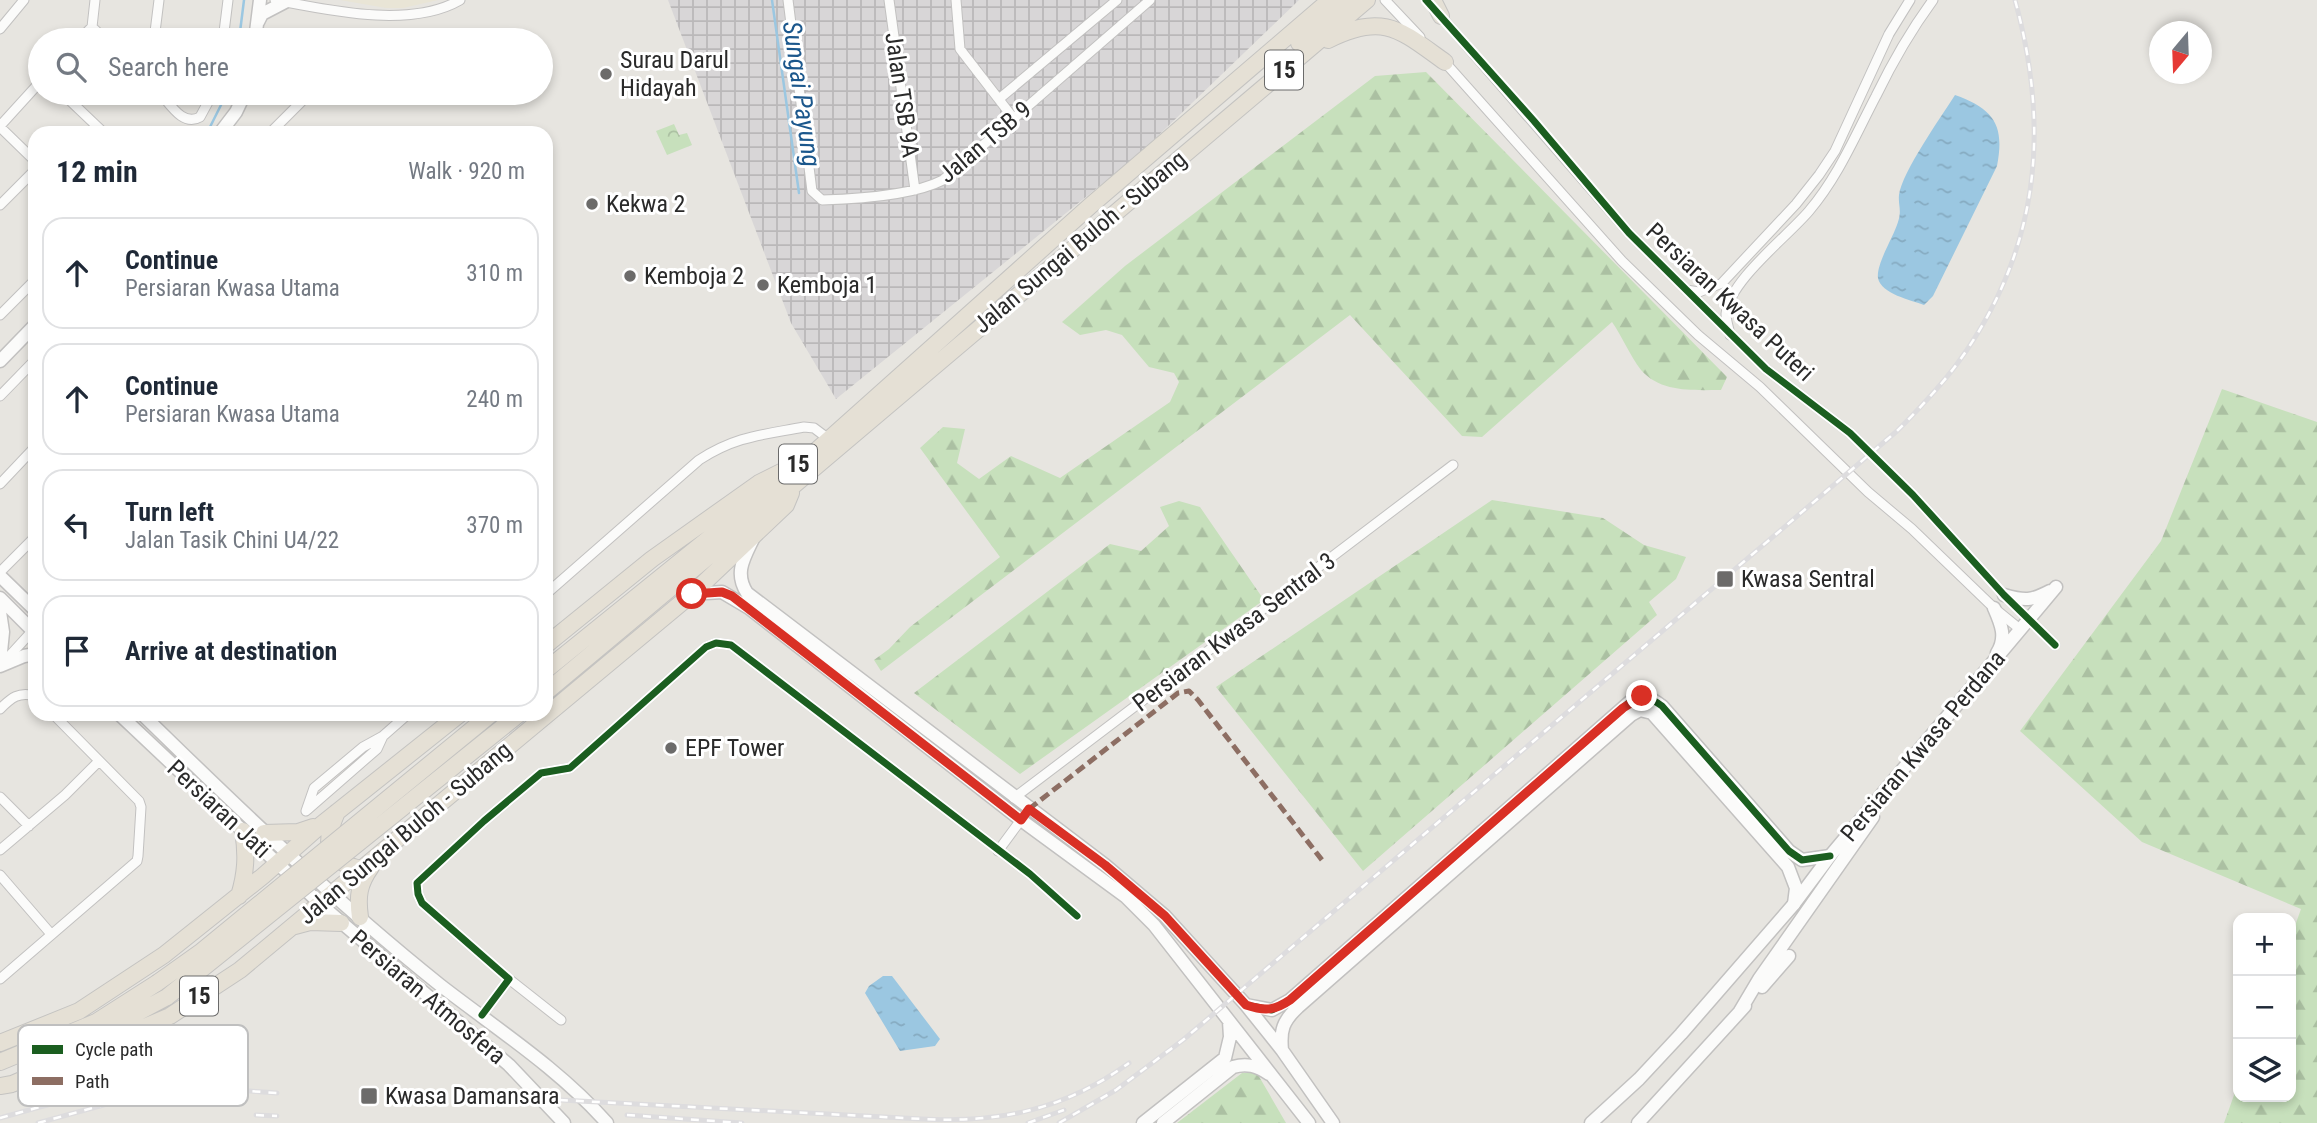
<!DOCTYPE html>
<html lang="en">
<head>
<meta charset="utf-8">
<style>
  :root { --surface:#fff; --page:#f6f6f7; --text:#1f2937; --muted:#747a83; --line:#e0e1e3 }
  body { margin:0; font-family:"Roboto Condensed",sans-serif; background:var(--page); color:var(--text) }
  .controls { position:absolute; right:21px; bottom:21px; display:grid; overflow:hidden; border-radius:14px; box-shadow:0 4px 10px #0003 }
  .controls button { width:63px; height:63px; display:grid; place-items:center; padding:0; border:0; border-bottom:2px solid var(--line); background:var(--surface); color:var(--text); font:35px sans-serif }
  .compass { position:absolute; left:2149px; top:21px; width:63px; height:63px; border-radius:50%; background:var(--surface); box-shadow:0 4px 10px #0003; rotate:199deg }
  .stop { position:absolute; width:21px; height:21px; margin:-16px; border:5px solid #d93025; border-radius:50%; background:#fff }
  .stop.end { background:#d93025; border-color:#fff; box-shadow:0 2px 7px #0008 }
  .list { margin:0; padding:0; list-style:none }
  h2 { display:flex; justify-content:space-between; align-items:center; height:91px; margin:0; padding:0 28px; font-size:30px }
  h2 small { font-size:23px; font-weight:400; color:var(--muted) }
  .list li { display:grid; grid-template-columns:46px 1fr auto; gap:21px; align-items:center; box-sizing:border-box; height:112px; margin:0 14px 14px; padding:0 14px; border:2px solid var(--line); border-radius:21px }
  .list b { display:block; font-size:26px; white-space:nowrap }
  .list p { margin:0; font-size:23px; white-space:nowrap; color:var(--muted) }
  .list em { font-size:23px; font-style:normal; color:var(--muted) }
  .icon { flex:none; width:38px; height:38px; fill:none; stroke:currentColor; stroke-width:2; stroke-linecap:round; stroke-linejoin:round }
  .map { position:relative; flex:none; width:2317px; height:1123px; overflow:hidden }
  .search { position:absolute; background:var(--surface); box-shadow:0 4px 10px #0003; left:28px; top:28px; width:525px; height:77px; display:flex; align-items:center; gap:18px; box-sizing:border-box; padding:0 24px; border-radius:38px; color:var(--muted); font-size:26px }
  .panel { position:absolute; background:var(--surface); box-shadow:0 4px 10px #0003; left:28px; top:126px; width:525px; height:595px; border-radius:21px }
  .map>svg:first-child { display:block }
</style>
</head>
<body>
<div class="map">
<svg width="2317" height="1123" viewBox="0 0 2317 1123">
  <defs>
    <pattern id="industrial-grid" width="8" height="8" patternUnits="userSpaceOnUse" patternTransform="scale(1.75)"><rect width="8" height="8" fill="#d8d6d7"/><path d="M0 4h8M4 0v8" fill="none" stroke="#bab8b9"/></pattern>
    <pattern id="forest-firs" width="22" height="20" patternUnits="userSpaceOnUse" patternTransform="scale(1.75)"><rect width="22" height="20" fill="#c7e0bc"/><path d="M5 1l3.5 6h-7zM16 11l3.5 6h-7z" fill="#abc0a2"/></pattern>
    <pattern id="park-crowns" width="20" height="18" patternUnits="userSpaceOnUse" patternTransform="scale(1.75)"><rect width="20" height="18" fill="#c7e0bc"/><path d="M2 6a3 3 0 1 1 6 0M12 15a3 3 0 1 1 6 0" fill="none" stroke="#abc0a2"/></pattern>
    <pattern id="water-ripples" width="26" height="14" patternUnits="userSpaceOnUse" patternTransform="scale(1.75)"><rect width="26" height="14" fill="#9bc7e1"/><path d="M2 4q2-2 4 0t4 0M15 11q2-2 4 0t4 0" fill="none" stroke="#86abc1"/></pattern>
  </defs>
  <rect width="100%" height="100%" fill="#e7e5e0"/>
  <path fill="url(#industrial-grid)" d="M668,0H1299L1139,154L836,399L791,323Z"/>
  <path fill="#e9e5d6" d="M340,0H438L403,8H386Z"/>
  <path fill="url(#forest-firs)" d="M1426,72L1727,377L1721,390C1694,390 1661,393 1641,370C1630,356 1622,336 1612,322L1482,437L1462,436L1350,315L881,671L874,660L889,649L910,627L1000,557L920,448L943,427L965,429L957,463L979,479L1011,456L1060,478L1170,402L1179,382L1174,373L1149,367L1122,335L1106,330L1080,335L1062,322L1125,266L1375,76Z
    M2222,389L2317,422V1123H2224L2238,1084V1097H2291V937L2301,909L2142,842L2020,731L2161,541Z
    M1492,500L1603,518L1644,545L1686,557L1676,579L1649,602L1657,615L1363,871L1216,687Z
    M1179,501L1200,507L1264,600L1020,774L914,693L1110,544L1141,551L1169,526L1160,507Z
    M1242,1073H1257L1286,1123H1177Z"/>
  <path fill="url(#park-crowns)" d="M674,124L679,135L687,133L692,145L667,155L656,131Z"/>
  <path fill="url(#water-ripples)" d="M1955,95C1994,109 2005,125 1997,166L1933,296L1924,305C1911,300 1881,294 1878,278C1876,264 1894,236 1898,222C1902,210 1898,205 1899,195C1902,172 1941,117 1955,95Z
    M883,976H892L940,1039L935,1046L900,1051L865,993L869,986Z"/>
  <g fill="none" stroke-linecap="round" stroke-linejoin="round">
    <path stroke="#9bc7e1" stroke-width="2.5" d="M772,0L799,193
      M239,40L244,0
      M207,133L227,93"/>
    <g stroke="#c2c1c0" stroke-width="11">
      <path id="minor" d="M275,0C328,10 410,29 460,0
        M788,0L812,191L822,200C856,199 914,195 943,180L1150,0
        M889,0L915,190
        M956,0L960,49L1014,119
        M1385,0L1420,37
        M1439,14L1629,233L1766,369L1850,433L1913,495L2004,595L2055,645
        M92,27L106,40
        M0,29L24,0
        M79,40L92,27L95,0
        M154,40L159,0
        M223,40L228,0
        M1442,59L1622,261L1698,335L1760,387L1868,492L1912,529L1994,608L2021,630
        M62,93L104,133
        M160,93C170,104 183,127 200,117L213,93
        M999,99L1117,0
        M0,126L40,82
        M0,127L35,161
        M270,133L310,93
        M0,205L35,170
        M1686,290L1699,292L1722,283L1796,204L1819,175L1835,151L1889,34L1910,0
        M0,315L35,280
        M1730,335C1729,328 1726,321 1726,314C1729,281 1787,237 1809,211C1838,177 1855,136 1876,96C1892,63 1911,30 1933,0
        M0,396L35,360
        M0,484L35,447
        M0,572L35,537
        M546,594L699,460C736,436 762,435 804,427L814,428L830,440
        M3,663L35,628
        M0,709C11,698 19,691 35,696
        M0,797L29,826
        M1014,798L1453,465
        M307,810L377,749L383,736
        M306,811L314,788L363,747L383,736L408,714
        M0,850L65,795L99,761
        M998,851L1029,809
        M0,875L51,934
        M0,979L137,861L138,856L141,807L139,801L53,714
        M509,979L561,1020
        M482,1015L509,979L422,903L418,894L417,883L484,821L541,773L570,768L706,647L716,643L731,645L1030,874L1077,916"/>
    </g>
    <g stroke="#c2c1c0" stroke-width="15">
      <path id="tertiary" d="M258,22L262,14L285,2
        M255,40L260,0
        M220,133L236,112L245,93
        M0,361L35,325
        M753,539C744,558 734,573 747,593L1105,865L1165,916L1246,1005L1282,1050L1333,1123
        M692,594L722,592L749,608L1021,820L1126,897L1154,925L1309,1123
        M1246,1005L1272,1010L1290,1000L1632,700C1645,695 1651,698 1662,706L1789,851L1802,860L1830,856
        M1282,1050C1280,1030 1283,1021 1298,1007L1631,715L1640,710L1652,713L1788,867L1796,888L1794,904
        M1143,1123L1225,1058L1230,1037L1229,1021
        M1163,1123L1233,1067C1247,1063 1257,1066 1269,1074"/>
    </g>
    <g stroke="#c2c1c0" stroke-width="15">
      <path id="secondary" d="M0,576L35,610
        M2004,595C2025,601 2031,601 2050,591
        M0,598L35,633
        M1994,608C2001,624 2007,637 1997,653
        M0,612L3,632L0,662
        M0,666L24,656L35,654
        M119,714L328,911L509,1065L564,1123
        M142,714C238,808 335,901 440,985C498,1030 558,1068 607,1123
        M1762,987L1789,956
        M1740,1011L1759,979L1873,817
        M1591,1123L1639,1079L1681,1034L1794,904L1830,856L2056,587
        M1638,1123L1745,1006"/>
    </g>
    <g stroke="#c4c3c1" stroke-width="18">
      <path id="trunk" d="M1433,0L1441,16
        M1328,40C1384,12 1400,30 1445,62
        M1299,43L1348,0
        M546,645L652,559L759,483L807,459L1090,206L1330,0
        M546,670L781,480
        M546,692L794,485L1367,0
        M337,812C323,844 325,861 361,869
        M264,833L298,832L313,827
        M239,896C246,873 247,855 243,831
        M360,917C357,896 359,884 371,867
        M295,926L310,922L341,923
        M0,1043L79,1011L164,955L263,876L322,824L460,714
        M77,1045L167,997
        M0,1062L96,1022L157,983
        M0,1086L12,1084L170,1016L240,970L692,594L786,505L791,493"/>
    </g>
    <use href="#minor" stroke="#fbfbfa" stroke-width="9"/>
    <use href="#tertiary" stroke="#fbfbfa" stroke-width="12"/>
    <use href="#secondary" stroke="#fbfbfa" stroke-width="12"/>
    <use href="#trunk" stroke="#e5e0d5" stroke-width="16"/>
    <g stroke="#dddcde" stroke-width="5">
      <path id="rail" d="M464,1095L922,1119C1000,1123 1064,1110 1129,1063
        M256,1115L277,1116
        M627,1115L742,1123
        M0,1118C33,1109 66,1099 99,1093C158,1083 217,1089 277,1093
        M38,1123L129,1098
        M1028,1123L1064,1110
        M1059,1123L1116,1090L1183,1040L1897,431C1918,410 1939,388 1957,364C2039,252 2051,131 2015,0"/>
    </g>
    <use href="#rail" stroke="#fff" stroke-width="2.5" stroke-dasharray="8" stroke-linecap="butt"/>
    <g stroke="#c4c3c1" stroke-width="18" stroke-linecap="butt">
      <path id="trunk-bridge" d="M157,983L202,951L491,714
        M167,997L519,714"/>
    </g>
    <use href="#trunk-bridge" stroke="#e5e0d5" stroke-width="16"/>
    <path stroke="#8d6e63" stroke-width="5" stroke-dasharray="10 5" stroke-linecap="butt" d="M1029,809L1178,693L1189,691L1198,700L1322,860"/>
    <g stroke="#fff" stroke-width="11">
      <path id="cycleway" d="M1426,0L1534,121L1629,233L1766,369L1850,433L1913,495L2004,595L2055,645
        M1246,1005L1272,1010L1290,1000L1632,700C1645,695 1651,698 1662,706L1789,851L1802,860L1830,856
        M482,1015L509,979L422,903L418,894L417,883L484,821L541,773L570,768L706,647L716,643L731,645L1030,874L1077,916"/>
    </g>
    <use href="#cycleway" stroke="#1b5e20" stroke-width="7"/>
  </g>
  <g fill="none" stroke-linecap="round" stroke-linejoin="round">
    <path stroke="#d93025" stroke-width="9" d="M692,594L722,592L732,596L1021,820L1029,809L1105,865L1165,916L1246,1005C1264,1011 1274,1011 1290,1000L1623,708L1642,696"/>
  </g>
  <g fill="#6c6b6a" stroke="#fff" stroke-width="2.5">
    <circle cx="606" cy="74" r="7"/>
    <circle cx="592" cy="204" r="7"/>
    <circle cx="630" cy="276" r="7"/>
    <circle cx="763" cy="285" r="7"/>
    <rect x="1716" y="570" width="18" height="18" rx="3.5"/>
    <circle cx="671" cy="748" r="7"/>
    <rect x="360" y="1087" width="18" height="18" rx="3.5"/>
  </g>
  <g text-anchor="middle" stroke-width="6" stroke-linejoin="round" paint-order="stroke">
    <g fill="#fff" stroke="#6a6a6a" stroke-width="2">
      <rect x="1265" y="50.5" width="38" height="39" rx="5"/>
      <rect x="779" y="444.5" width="38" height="39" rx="5"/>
      <rect x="180" y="976.5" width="38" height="39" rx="5"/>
    </g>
    <g font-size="23" font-weight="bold" fill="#2a2a2a">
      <text x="1284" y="78">15</text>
      <text x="798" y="472">15</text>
      <text x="199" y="1004">15</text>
    </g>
    <g font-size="24" fill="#2a2a2a" stroke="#fff" text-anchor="start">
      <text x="620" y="68">Surau Darul<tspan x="620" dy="28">Hidayah</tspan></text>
      <text x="606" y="212">Kekwa 2</text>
      <text x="644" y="284">Kemboja 2</text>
      <text x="777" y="293">Kemboja 1</text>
      <text x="1741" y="587">Kwasa Sentral</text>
      <text x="685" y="756">EPF Tower</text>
      <text x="385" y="1104">Kwasa Damansara</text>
    </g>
    <g font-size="24" fill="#2a2a2a" stroke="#fff">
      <text transform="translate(902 95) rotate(82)" y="8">Jalan TSB 9A</text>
      <text transform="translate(985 142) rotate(-40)" y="8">Jalan TSB 9</text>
      <text transform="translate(1080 242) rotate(-40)" y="8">Jalan Sungai Buloh - Subang</text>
      <text transform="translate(1730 302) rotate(43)" y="8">Persiaran Kwasa Puteri</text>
      <text transform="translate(1234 632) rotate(-37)" y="8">Persiaran Kwasa Sentral 3</text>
      <text transform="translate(1923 746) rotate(-50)" y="8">Persiaran Kwasa Perdana</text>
      <text transform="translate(219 809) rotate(43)" y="8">Persiaran Jati</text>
      <text transform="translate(405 833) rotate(-40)" y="8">Jalan Sungai Buloh - Subang</text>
      <text transform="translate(428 997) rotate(40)" y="8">Persiaran Atmosfera</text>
    </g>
    <g font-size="26" font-style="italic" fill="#1b578c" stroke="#fff">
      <text transform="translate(802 94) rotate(82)" y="9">Sungai Payung</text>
    </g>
  </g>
  <rect x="18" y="1025" width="230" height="81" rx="10" fill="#fff" stroke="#bfbfbf" stroke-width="2"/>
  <rect x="32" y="1045" width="31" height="9" fill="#1b5e20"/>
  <rect x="32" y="1077" width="31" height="8" fill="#8d6e63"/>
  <g font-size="19" fill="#2a2a2a">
    <text x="75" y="1056">Cycle path</text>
    <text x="75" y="1088">Path</text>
  </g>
</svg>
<div class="controls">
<button>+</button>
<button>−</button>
<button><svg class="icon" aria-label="layers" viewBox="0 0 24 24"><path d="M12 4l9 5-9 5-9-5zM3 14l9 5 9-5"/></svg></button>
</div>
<svg class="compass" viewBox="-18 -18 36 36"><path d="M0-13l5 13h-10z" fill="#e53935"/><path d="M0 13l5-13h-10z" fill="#747a83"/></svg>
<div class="stop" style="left:692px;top:594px"></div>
<div class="stop end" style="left:1642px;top:696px"></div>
<div class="search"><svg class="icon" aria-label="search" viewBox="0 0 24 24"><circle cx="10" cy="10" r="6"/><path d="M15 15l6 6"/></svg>Search here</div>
<section class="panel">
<h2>12 min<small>Walk · 920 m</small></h2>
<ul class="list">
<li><svg class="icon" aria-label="ahead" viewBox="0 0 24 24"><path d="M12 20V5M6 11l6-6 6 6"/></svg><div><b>Continue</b><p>Persiaran Kwasa Utama</p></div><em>310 m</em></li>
<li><svg class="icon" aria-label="ahead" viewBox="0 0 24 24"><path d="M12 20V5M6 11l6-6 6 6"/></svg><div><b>Continue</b><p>Persiaran Kwasa Utama</p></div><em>240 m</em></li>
<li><svg class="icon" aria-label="left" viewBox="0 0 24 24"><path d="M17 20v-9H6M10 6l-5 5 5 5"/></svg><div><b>Turn left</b><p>Jalan Tasik Chini U4/22</p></div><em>370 m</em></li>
<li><svg class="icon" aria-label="arrive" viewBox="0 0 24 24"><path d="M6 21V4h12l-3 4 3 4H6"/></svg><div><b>Arrive at destination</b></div></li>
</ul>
</section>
</div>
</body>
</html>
